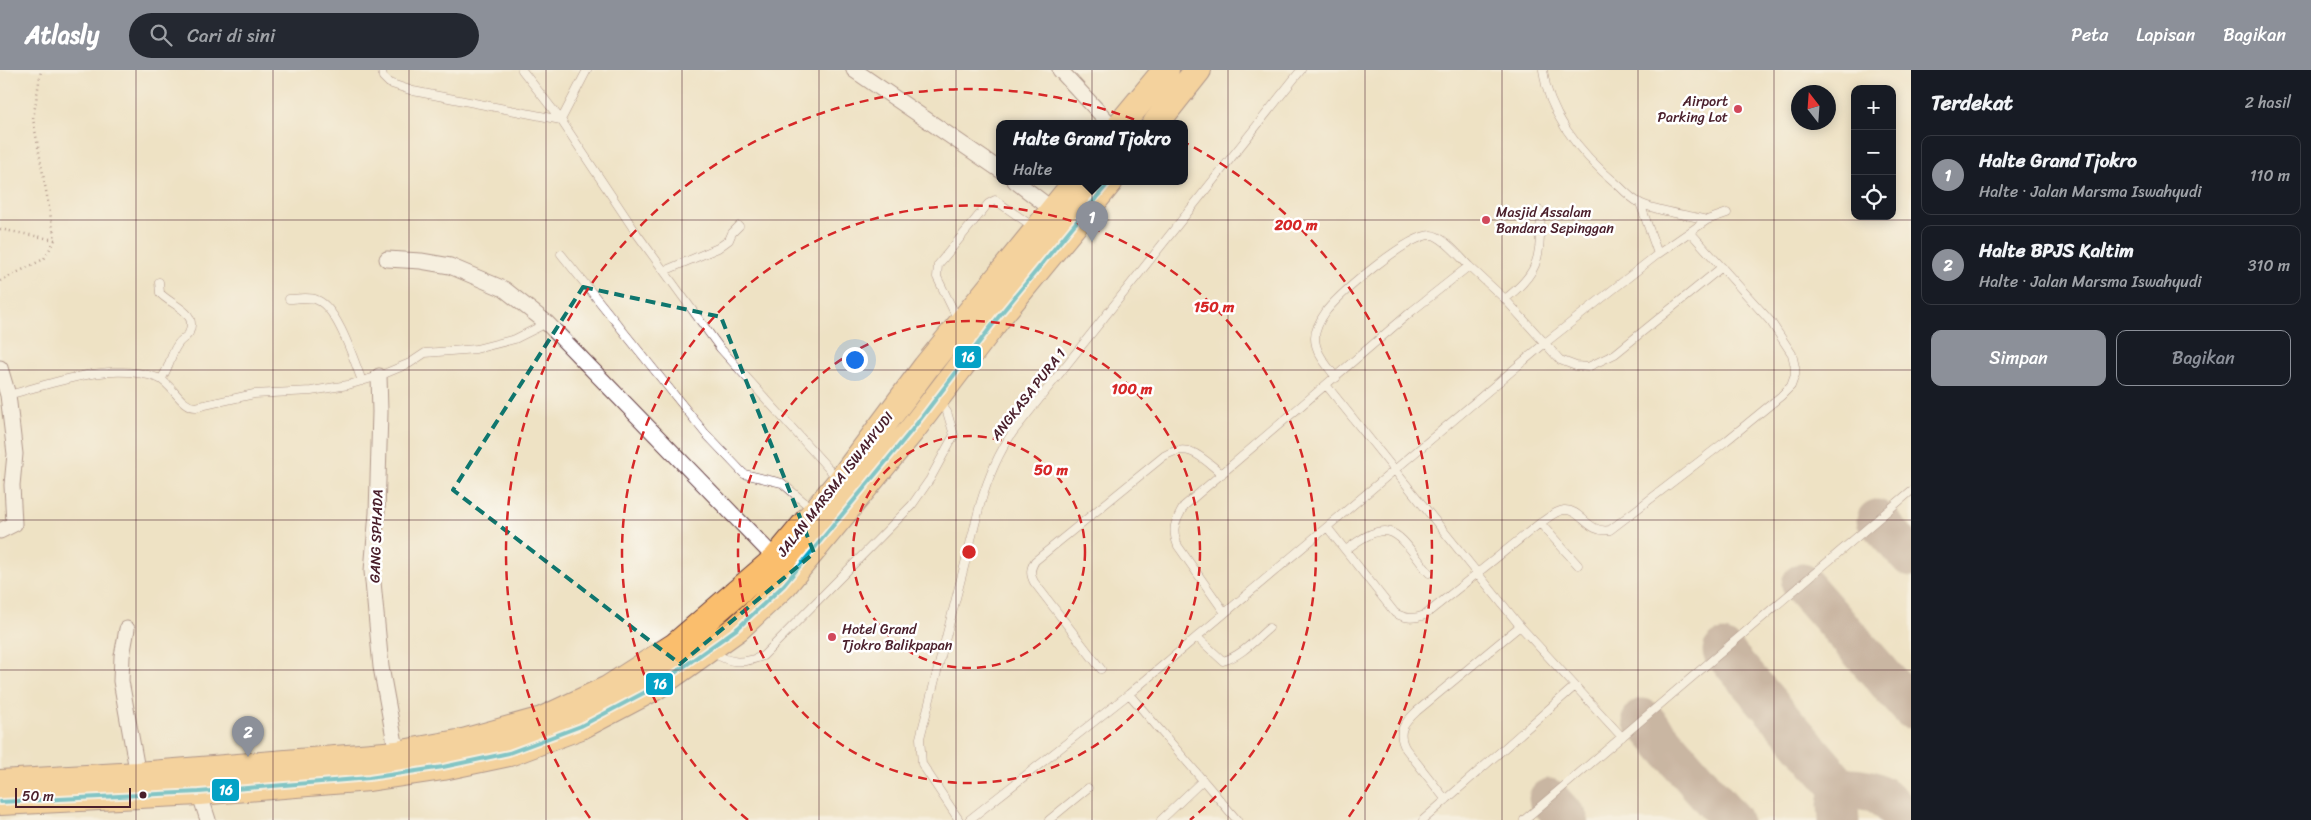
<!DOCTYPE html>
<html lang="id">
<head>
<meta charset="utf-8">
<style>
  :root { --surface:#171b24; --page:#242831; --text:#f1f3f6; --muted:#9ea1a6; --line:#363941; --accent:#8c9099 }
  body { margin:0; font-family:Sriracha,sans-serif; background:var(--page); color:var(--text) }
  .controls { position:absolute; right:15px; top:15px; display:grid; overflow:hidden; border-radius:10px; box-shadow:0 2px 12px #0003 }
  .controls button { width:45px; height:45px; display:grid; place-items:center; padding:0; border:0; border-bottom:1px solid var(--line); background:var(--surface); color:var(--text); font:25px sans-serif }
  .compass { position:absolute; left:1791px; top:15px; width:45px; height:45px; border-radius:50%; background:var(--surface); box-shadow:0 2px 12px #0003; rotate:343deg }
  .scale { position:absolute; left:15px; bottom:12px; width:116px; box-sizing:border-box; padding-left:5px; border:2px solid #4a1f2b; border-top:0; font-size:14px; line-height:18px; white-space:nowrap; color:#4a1f2b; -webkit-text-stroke:4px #fff; paint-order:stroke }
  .you { position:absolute; left:854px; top:289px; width:18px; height:18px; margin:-12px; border:4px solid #fff; border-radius:50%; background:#1a73e8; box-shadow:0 0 0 8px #1a73e833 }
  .badge { display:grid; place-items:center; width:32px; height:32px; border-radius:50%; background:var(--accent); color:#fff; font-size:16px; font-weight:700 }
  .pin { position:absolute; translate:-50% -41px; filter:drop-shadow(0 1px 2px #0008) }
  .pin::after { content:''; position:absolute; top:26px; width:18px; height:15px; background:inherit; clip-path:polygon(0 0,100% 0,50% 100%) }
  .popup { position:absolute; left:996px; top:50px; width:192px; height:65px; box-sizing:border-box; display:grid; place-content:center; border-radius:10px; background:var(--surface); filter:drop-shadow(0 1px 4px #0005); font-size:16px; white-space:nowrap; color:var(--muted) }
  .popup b { font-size:19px; color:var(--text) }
  .popup::after { content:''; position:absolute; left:50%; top:100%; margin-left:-10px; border:10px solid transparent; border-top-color:var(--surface) }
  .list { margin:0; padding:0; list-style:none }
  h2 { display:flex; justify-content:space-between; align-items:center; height:65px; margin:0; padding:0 20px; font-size:21px }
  h2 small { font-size:16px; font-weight:400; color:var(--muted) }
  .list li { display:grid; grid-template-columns:32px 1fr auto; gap:15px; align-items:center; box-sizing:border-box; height:80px; margin:0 10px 10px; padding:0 10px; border:1px solid var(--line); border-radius:10px }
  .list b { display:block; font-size:19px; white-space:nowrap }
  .list p { margin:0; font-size:16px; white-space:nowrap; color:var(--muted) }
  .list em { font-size:16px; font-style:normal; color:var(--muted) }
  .actions { display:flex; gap:10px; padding:15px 20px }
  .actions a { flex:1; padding:11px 0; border:1px solid var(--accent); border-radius:10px; text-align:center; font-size:18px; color:var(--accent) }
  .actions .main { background:var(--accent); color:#fff }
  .icon { flex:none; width:28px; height:28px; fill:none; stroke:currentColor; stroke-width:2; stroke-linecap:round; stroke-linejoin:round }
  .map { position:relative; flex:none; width:1911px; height:750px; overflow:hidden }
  header { display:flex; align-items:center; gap:30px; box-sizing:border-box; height:70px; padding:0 25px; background:var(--accent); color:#fff }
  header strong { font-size:24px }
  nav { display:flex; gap:28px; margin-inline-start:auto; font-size:18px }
  .search { width:350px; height:45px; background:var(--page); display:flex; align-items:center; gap:12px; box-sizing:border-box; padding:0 18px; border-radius:28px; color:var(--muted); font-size:19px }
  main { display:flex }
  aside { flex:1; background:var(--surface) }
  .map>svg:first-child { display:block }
</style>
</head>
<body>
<header>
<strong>Atlasly</strong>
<div class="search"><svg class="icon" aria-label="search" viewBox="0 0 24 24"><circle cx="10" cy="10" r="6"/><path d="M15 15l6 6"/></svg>Cari di sini</div>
<nav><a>Peta</a><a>Lapisan</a><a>Bagikan</a></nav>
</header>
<main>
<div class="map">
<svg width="1911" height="750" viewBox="0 0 1911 750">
  <rect width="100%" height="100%" fill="#fff"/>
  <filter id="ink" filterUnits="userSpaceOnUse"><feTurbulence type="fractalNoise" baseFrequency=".02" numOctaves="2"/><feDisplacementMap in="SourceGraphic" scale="10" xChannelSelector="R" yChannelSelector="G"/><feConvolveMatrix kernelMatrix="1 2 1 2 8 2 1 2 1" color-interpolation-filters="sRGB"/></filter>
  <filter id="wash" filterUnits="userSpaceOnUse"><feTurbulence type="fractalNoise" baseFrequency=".0096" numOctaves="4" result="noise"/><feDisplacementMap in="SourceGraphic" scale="20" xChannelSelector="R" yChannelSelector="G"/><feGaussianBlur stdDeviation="1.12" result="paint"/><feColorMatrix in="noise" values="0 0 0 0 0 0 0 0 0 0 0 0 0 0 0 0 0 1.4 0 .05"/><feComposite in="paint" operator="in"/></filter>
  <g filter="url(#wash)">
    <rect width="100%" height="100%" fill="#eee2c4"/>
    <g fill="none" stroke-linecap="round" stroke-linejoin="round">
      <path stroke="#9c8078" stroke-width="41" d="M1877,450L1911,487
        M1802,514L1911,638
        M1723,581L1841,718L1838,735L1839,750
        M1643,649L1731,750
        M1841,718C1869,716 1889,725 1903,750
        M1549,729L1568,750"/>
    </g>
  </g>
  <g filter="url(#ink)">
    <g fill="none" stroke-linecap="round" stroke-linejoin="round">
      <g stroke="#633c42" stroke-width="9">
        <path id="lane" d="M382,0L383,7L389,13L413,21L561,50
          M522,0L561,50L637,164L720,278L838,409
          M1543,0C1549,47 1584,87 1619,116C1625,122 1633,130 1640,133C1655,141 1689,145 1707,150
          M561,50L587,0
          M1640,133L1658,184
          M561,184L705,363L744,404L782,413L812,439
          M664,201L718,178L729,170L732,163L739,156
          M159,212L160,223C170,235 199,241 189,263C186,268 181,269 178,274C170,284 170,298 161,309
          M289,229C298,229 309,226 317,230C338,238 354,291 362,311
          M1505,229C1543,200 1539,185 1541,141
          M958,250L937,207L938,195L988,134L995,130L1035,158
          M1336,308C1328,296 1315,283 1315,268C1315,259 1322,247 1327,240C1343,221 1408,165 1431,165C1442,165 1461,188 1469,196
          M1327,316L1520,556L1622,667
          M8,325C55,313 109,291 158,308C172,313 181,338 196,337L254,324L311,321L348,315L379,306L410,293L425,283L476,279L515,269L547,253
          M1540,453C1547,449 1555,441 1564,440C1582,439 1587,464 1610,460L1726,371L1781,326L1791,316L1795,305V297L1792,284L1771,252L1690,162
          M1327,457L1395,543C1406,549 1414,549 1425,545L1540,453L1578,495
          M1346,480C1393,443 1398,465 1429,503
          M1225,543L1178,476C1171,459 1175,452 1184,436L1412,241L1469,196L1505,229L1560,290L1576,296L1588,297L1615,284L1722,197
          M1197,567L1223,591C1241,586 1255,570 1269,558
          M712,582C731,594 742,594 763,586L912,435L930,409L954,365L947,342L939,332
          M1101,599L1034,512C1030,504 1030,499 1035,491L1164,386C1190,371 1202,388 1222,404
          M1129,624L1237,750
          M1446,730L1406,679C1396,662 1404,653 1417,641L1520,556
          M959,750L922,694L920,668L980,435C988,408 997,385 1013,362L1301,0
          M969,750L1129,624L1545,273L1658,184L1707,150L1727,143
          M1049,750L1088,718
          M1161,750L1203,710
          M1423,750L1575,616
          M1524,750L1911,421"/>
      </g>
      <g stroke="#633c42" stroke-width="17">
        <path id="street" d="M854,0L1000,100
          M1060,0L1109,53
          M1015,111L1053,140
          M387,189L421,191L450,196L504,219L547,253L776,489
          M0,298L8,325L15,384L12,415L14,454L0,461
          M379,306L380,342L377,443L372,501L381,597L397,684
          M127,559L122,586L121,611L138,705
          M199,722L208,750"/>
      </g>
      <g stroke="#633c42" stroke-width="28">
        <path id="highway" d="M1122,53L1166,0
          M1156,53L1198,0
          M0,713L138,705L397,684L463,672L542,650L608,619L675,576L776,489L840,412L926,297L1077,111
          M0,732L199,722L369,708L443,697L509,683L581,656L655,617L738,558L784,515L912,360L1000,245L1110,111"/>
      </g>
      <path stroke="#633c42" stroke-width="2.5" stroke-dasharray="1 4" stroke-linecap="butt" d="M0,159L55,170
        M0,211L44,189L55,170L33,49L41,0"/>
      <use href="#lane" stroke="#fff" stroke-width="8"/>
      <use href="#street" stroke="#fff" stroke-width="15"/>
      <use href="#highway" stroke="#fabe6d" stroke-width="26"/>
      <g stroke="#fff" stroke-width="8">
        <path id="bus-1" d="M0,732L199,722L369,708L443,697L509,683L581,656L655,617L738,558L784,515L912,360L1000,245L1110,111"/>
      </g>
      <use href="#bus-1" stroke="#04a2c6" stroke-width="4"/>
    </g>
  </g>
  <path d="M0 0H1911V750H0ZM583,217L721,247L814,483L680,594L453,420Z" fill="#eee2c4" fill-opacity=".55" fill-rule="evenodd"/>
  <path fill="none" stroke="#0f766e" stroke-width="4" stroke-dasharray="10 6" stroke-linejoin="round" d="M583,217L721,247L814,483L680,594L453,420Z"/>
  <path fill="none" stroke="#4a1f2b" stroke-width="1" stroke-opacity="0.55" d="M136,0V750M273,0V750M409,0V750M546,0V750M682,0V750M819,0V750M956,0V750M1092,0V750M1228,0V750M1365,0V750M1502,0V750M1638,0V750M1774,0V750M0,150H1911M0,300H1911M0,450H1911M0,600H1911"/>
  <g fill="none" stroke="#d62828" stroke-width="2.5" stroke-dasharray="9 6">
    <circle cx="969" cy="482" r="116"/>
    <circle cx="969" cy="482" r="231"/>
    <path d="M748 750A347 347 0 1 1 1190 750"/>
    <path d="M590 748A463 463 0 1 1 1348 748"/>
  </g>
  <g fill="#d1495b" stroke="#fff" stroke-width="2">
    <circle cx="1738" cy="39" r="5"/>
    <circle cx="1486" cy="150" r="5"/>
    <circle cx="832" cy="567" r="5"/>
  </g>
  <circle fill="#4a1f2b" stroke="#fff" stroke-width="2" cx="143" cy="725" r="4.5"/>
  <g text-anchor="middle" stroke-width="5" stroke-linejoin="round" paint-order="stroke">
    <g font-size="14" fill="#4a1f2b" stroke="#fff" text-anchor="start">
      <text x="1728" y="36" text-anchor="end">Airport<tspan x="1728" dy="16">Parking Lot</tspan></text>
      <text x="1496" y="147">Masjid Assalam<tspan x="1496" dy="16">Bandara Sepinggan</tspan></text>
      <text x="842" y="564">Hotel Grand<tspan x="842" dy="16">Tjokro Balikpapan</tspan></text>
    </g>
    <g font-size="14" fill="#4a1f2b" stroke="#fff">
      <text transform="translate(1028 324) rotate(-52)" y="5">ANGKASA PURA 1</text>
      <text transform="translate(835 414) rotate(-52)" y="5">JALAN MARSMA ISWAHYUDI</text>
      <text transform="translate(376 466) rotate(-88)" y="5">GANG SPHADA</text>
    </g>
  </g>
  <circle cx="969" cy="482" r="8" fill="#d62828" stroke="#fff" stroke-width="2.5"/>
  <g font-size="15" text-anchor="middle" font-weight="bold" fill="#d62828" stroke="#fff" stroke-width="5" stroke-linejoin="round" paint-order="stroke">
    <text x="1296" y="160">200 m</text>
    <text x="1214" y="242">150 m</text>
    <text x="1132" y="324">100 m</text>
    <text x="1051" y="405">50 m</text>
  </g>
  <g stroke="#fff" stroke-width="2">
    <rect x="954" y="275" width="28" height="24" rx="5" fill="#04a2c6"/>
    <rect x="645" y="602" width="29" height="24" rx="5" fill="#04a2c6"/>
    <rect x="211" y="708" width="29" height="24" rx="5" fill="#04a2c6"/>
  </g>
  <g font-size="14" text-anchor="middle" font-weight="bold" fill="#fff">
    <text x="968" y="292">16</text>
    <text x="660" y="619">16</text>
    <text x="226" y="725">16</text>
  </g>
</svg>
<div class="controls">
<button>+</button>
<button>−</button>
<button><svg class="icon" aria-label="locate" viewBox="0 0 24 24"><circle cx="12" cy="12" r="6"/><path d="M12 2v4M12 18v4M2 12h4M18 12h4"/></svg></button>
</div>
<svg class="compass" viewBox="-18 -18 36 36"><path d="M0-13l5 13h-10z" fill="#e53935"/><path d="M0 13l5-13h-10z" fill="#9ea1a6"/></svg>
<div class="scale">50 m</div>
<div class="you"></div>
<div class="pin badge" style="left:1092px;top:172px">1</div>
<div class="popup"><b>Halte Grand Tjokro</b>Halte</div>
<div class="pin badge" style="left:248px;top:687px">2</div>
</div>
<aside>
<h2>Terdekat<small>2 hasil</small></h2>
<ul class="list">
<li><span class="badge">1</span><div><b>Halte Grand Tjokro</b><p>Halte · Jalan Marsma Iswahyudi</p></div><em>110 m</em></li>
<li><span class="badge">2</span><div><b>Halte BPJS Kaltim</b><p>Halte · Jalan Marsma Iswahyudi</p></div><em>310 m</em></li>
</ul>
<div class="actions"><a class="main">Simpan</a><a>Bagikan</a></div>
</aside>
</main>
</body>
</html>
